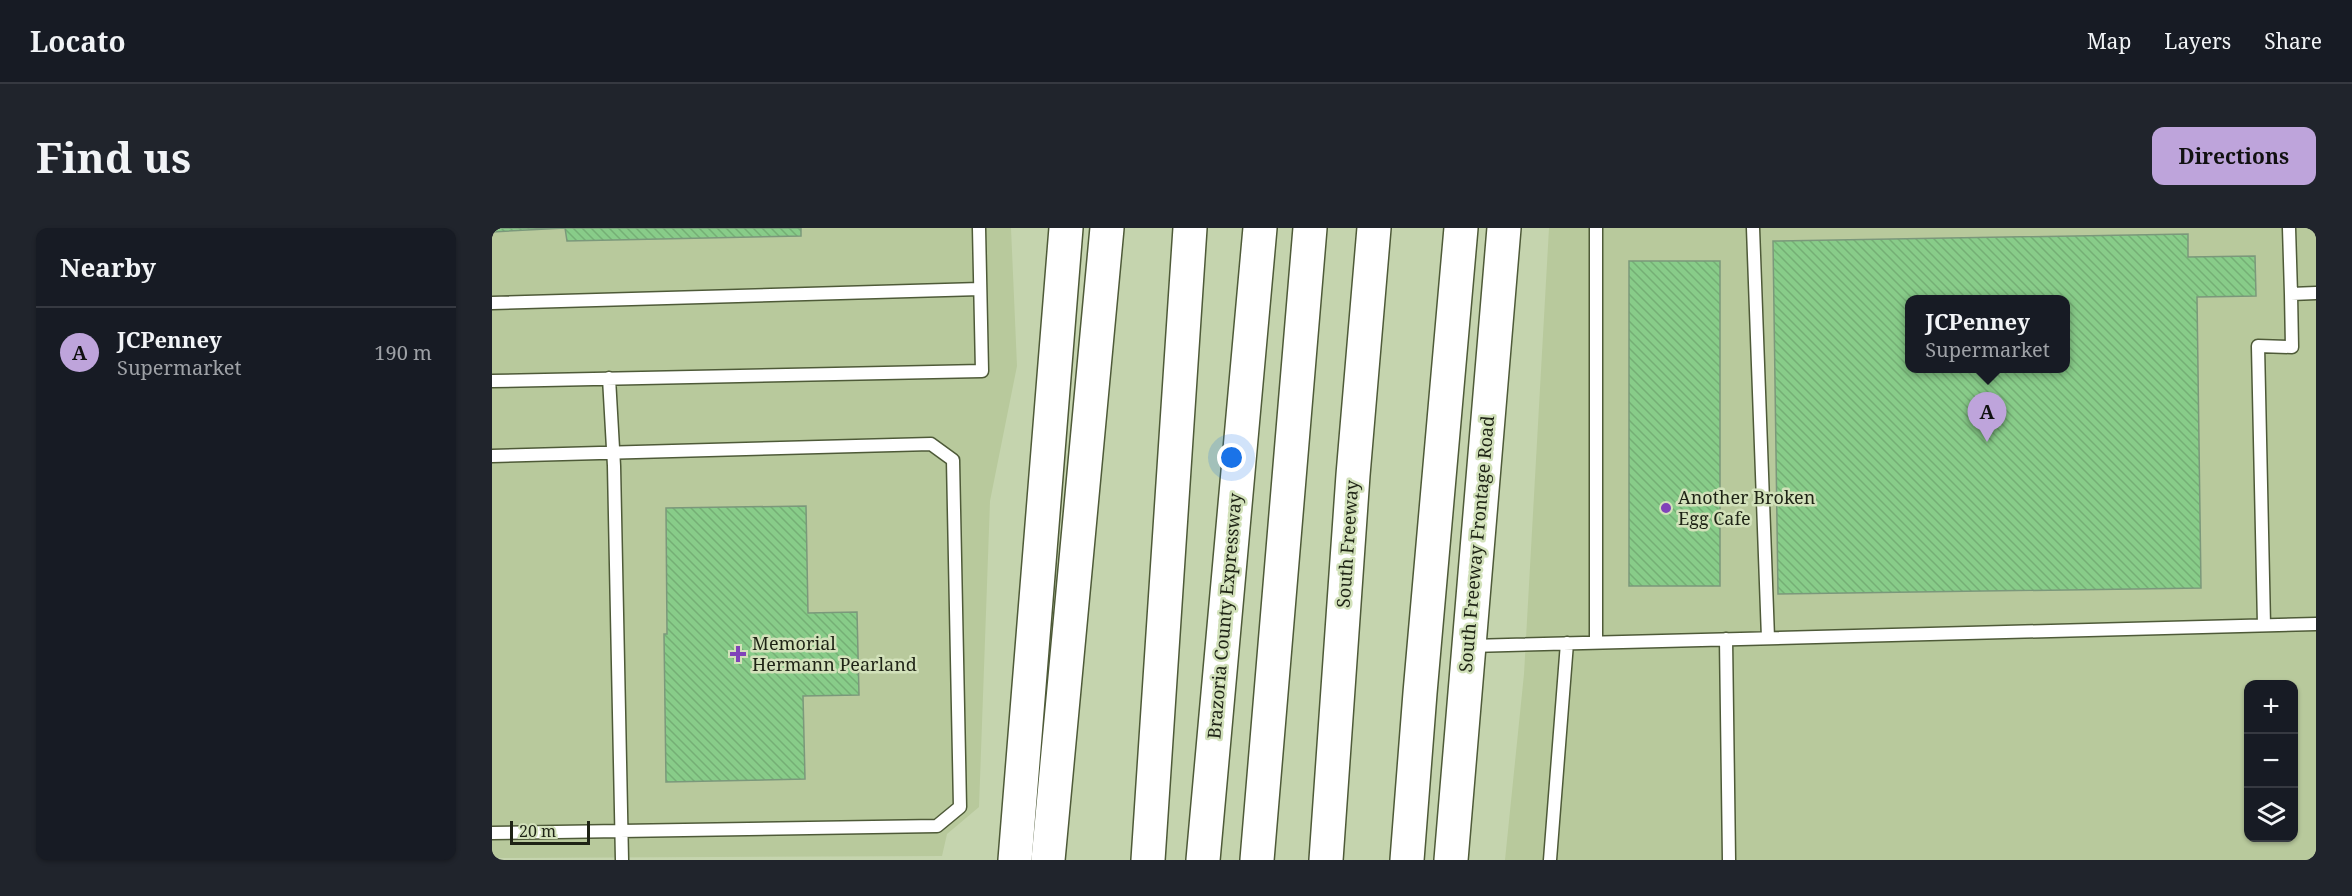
<!DOCTYPE html>
<html lang="en">
<head>
<meta charset="utf-8">
<style>
  :root { --surface:#171b24; --page:#20242c; --text:#f1f3f6; --muted:#9ea1a6; --line:#363941; --accent:#bea4db }
  body { margin:0; font-family:"Noto Serif",serif; background:var(--page); color:var(--text) }
  .controls { position:absolute; right:18px; bottom:18px; display:grid; overflow:hidden; border-radius:12px; box-shadow:0 2px 4px #0004 }
  .controls button { width:54px; height:54px; display:grid; place-items:center; padding:0; border:0; border-bottom:2px solid var(--line); background:var(--surface); color:var(--text); font:30px sans-serif }
  .scale { position:absolute; left:18px; bottom:15px; width:80px; box-sizing:border-box; padding-left:6px; border:3px solid #1e2315; border-top:0; font-size:16px; line-height:21px; white-space:nowrap; color:#1e2315; -webkit-text-stroke:4px #d2e1ba; paint-order:stroke }
  .you { position:absolute; left:740px; top:230px; width:21px; height:21px; margin:-15px; border:4px solid #fff; border-radius:50%; background:#1a73e8; box-shadow:0 0 0 9px #1a73e833 }
  .badge { display:grid; place-items:center; width:39px; height:39px; border-radius:50%; background:var(--accent); color:#111; font-size:20px; font-weight:700 }
  .pin { position:absolute; translate:-50% -50px; filter:drop-shadow(0 2px 3px #0008) }
  .pin::after { content:''; position:absolute; top:32px; width:21px; height:18px; background:inherit; clip-path:polygon(0 0,100% 0,50% 100%) }
  .popup { position:absolute; left:1413px; top:67px; width:165px; height:78px; box-sizing:border-box; display:grid; place-content:center; border-radius:12px; background:var(--surface); filter:drop-shadow(0 2px 4px #0005); font-size:20px; white-space:nowrap; color:var(--muted) }
  .popup b { font-size:22px; color:var(--text) }
  .popup::after { content:''; position:absolute; left:50%; top:100%; margin-left:-12px; border:12px solid transparent; border-top-color:var(--surface) }
  .list { margin:0; padding:0; list-style:none }
  h2 { display:flex; justify-content:space-between; align-items:center; height:78px; margin:0; padding:0 24px; font-size:26px }
  h2 small { font-size:20px; font-weight:400; color:var(--muted) }
  .list li { display:grid; grid-template-columns:39px 1fr auto; gap:18px; align-items:center; box-sizing:border-box; height:90px; padding:0 24px; border-top:2px solid var(--line) }
  .list b { display:block; font-size:22px; white-space:nowrap }
  .list p { margin:0; font-size:20px; white-space:nowrap; color:var(--muted) }
  .list em { font-size:20px; font-style:normal; color:var(--muted) }
  .icon { flex:none; width:33px; height:33px; fill:none; stroke:currentColor; stroke-width:2; stroke-linecap:round; stroke-linejoin:round }
  .map { position:relative; flex:none; width:1824px; height:632px; overflow:hidden; border-radius:12px }
  header { display:flex; align-items:center; gap:36px; box-sizing:border-box; height:84px; padding:0 30px; background:var(--surface); border-bottom:2px solid var(--line) }
  header strong { font-size:28px }
  nav { display:flex; gap:33px; margin-inline-start:auto; font-size:21px }
  .intro { display:flex; align-items:center; justify-content:space-between; box-sizing:border-box; height:144px; padding:0 36px }
  h1 { margin:0; font-size:42px }
  .button { padding:15px 27px; border-radius:12px; background:var(--accent); color:#111; font-size:21px; font-weight:700 }
  main { display:flex; gap:36px; padding:0 36px }
  aside { flex:1; background:var(--surface); border-radius:12px; box-shadow:0 2px 4px #0004 }
  .map>svg:first-child { display:block }
</style>
</head>
<body>
<header>
<strong>Locato</strong>
<nav><a>Map</a><a>Layers</a><a>Share</a></nav>
</header>
<div class="intro"><h1>Find us</h1><a class="button">Directions</a></div>
<main>
<aside>
<h2>Nearby<small></small></h2>
<ul class="list">
<li><span class="badge">A</span><div><b>JCPenney</b><p>Supermarket</p></div><em>190 m</em></li>
</ul>
</aside>
<div class="map">
<svg width="1824" height="632" viewBox="0 0 1824 632">
  <defs>
    <pattern id="building-back-hatch" width="6" height="6" patternUnits="userSpaceOnUse" patternTransform="scale(1.5)"><rect width="6" height="6" fill="#88cc89"/><path d="M-1 5l2 2M0 0l6 6M5-1l2 2" fill="none" stroke="#75af75"/></pattern>
  </defs>
  <rect width="100%" height="100%" fill="#c5d4ae"/>
  <path fill="#b8c99c" fill-rule="evenodd" d="M0,0H519L525,138L498,273L487,579L455,606L450,628L0,630Z
    M1057,0H1824V632H1013L1032,446ZM1417,71H1573V140H1417ZM1756,457H1802V610H1756Z"/>
  <path fill="url(#building-back-hatch)" stroke="#7b987b" stroke-width="1.5" fill-rule="evenodd" d="M0,0H309V8L75,13L73,0L0,4Z
    M1696,6V29L1763,28L1764,68L1705,69L1709,360L1286,366L1281,13ZM1417,71H1573V140H1417Z
    M1137,33H1228V358H1137Z
    M314,278L316,385L365,384L367,467L311,468L313,551L174,554L172,406H175L174,280Z"/>
  <g fill="none" stroke-linecap="round" stroke-linejoin="round">
    <g stroke="#4e5a38" stroke-width="15">
      <path id="lane" d="M1104,0V414
        M1261,0L1276,410
        M1797,0L1799,66
        M0,75L488,61
        M117,150L122,238L130,632
        M0,153L490,143L487,0
        M0,228L439,216L461,232L468,579L445,598L0,605
        M1772,397L1766,118L1800,119L1799,66L1824,65
        M1234,411L1237,632
        M979,418L1824,396
        M1058,632L1075,415"/>
    </g>
    <g stroke="#4e5a38" stroke-width="36">
      <path id="secondary" d="M523,632L574,0
        M959,632L1012,0"/>
    </g>
    <g stroke="#4e5a38" stroke-width="36">
      <path id="highway" d="M556,632L615,0
        M656,632L698,0
        M711,632L768,0
        M765,632L818,0
        M834,632L861,247L882,0
        M915,632L928,465L969,0"/>
    </g>
    <use href="#lane" stroke="#fff" stroke-width="12"/>
    <use href="#secondary" stroke="#fff" stroke-width="33"/>
    <use href="#highway" stroke="#fff" stroke-width="33"/>
  </g>
  <g fill="#8043b9" stroke="#d2e1ba" stroke-width="2">
    <circle cx="1174" cy="280" r="6"/>
    <path d="M243 417h6v6h6v6h-6v6h-6v-6h-6v-6h6z"/>
  </g>
  <g text-anchor="middle" stroke-width="5" stroke-linejoin="round" paint-order="stroke">
    <g font-size="18" fill="#1e2315" stroke="#d2e1ba" text-anchor="start">
      <text x="1186" y="276">Another Broken<tspan x="1186" dy="21">Egg Cafe</tspan></text>
      <text x="260" y="422">Memorial<tspan x="260" dy="21">Hermann Pearland</tspan></text>
    </g>
    <g font-size="18" fill="#1e2315" stroke="#d2e1ba">
      <text transform="translate(856 316) rotate(-86)" y="6">South Freeway</text>
      <text transform="translate(985 316) rotate(-85)" y="6">South Freeway Frontage Road</text>
      <text transform="translate(733 388) rotate(-85)" y="6">Brazoria County Expressway</text>
    </g>
  </g>
</svg>
<div class="controls">
<button>+</button>
<button>−</button>
<button><svg class="icon" aria-label="layers" viewBox="0 0 24 24"><path d="M12 4l9 5-9 5-9-5zM3 14l9 5 9-5"/></svg></button>
</div>
<div class="scale">20 m</div>
<div class="you"></div>
<div class="pin badge" style="left:1495px;top:214px">A</div>
<div class="popup"><b>JCPenney</b>Supermarket</div>
</div>
</main>
</body>
</html>
